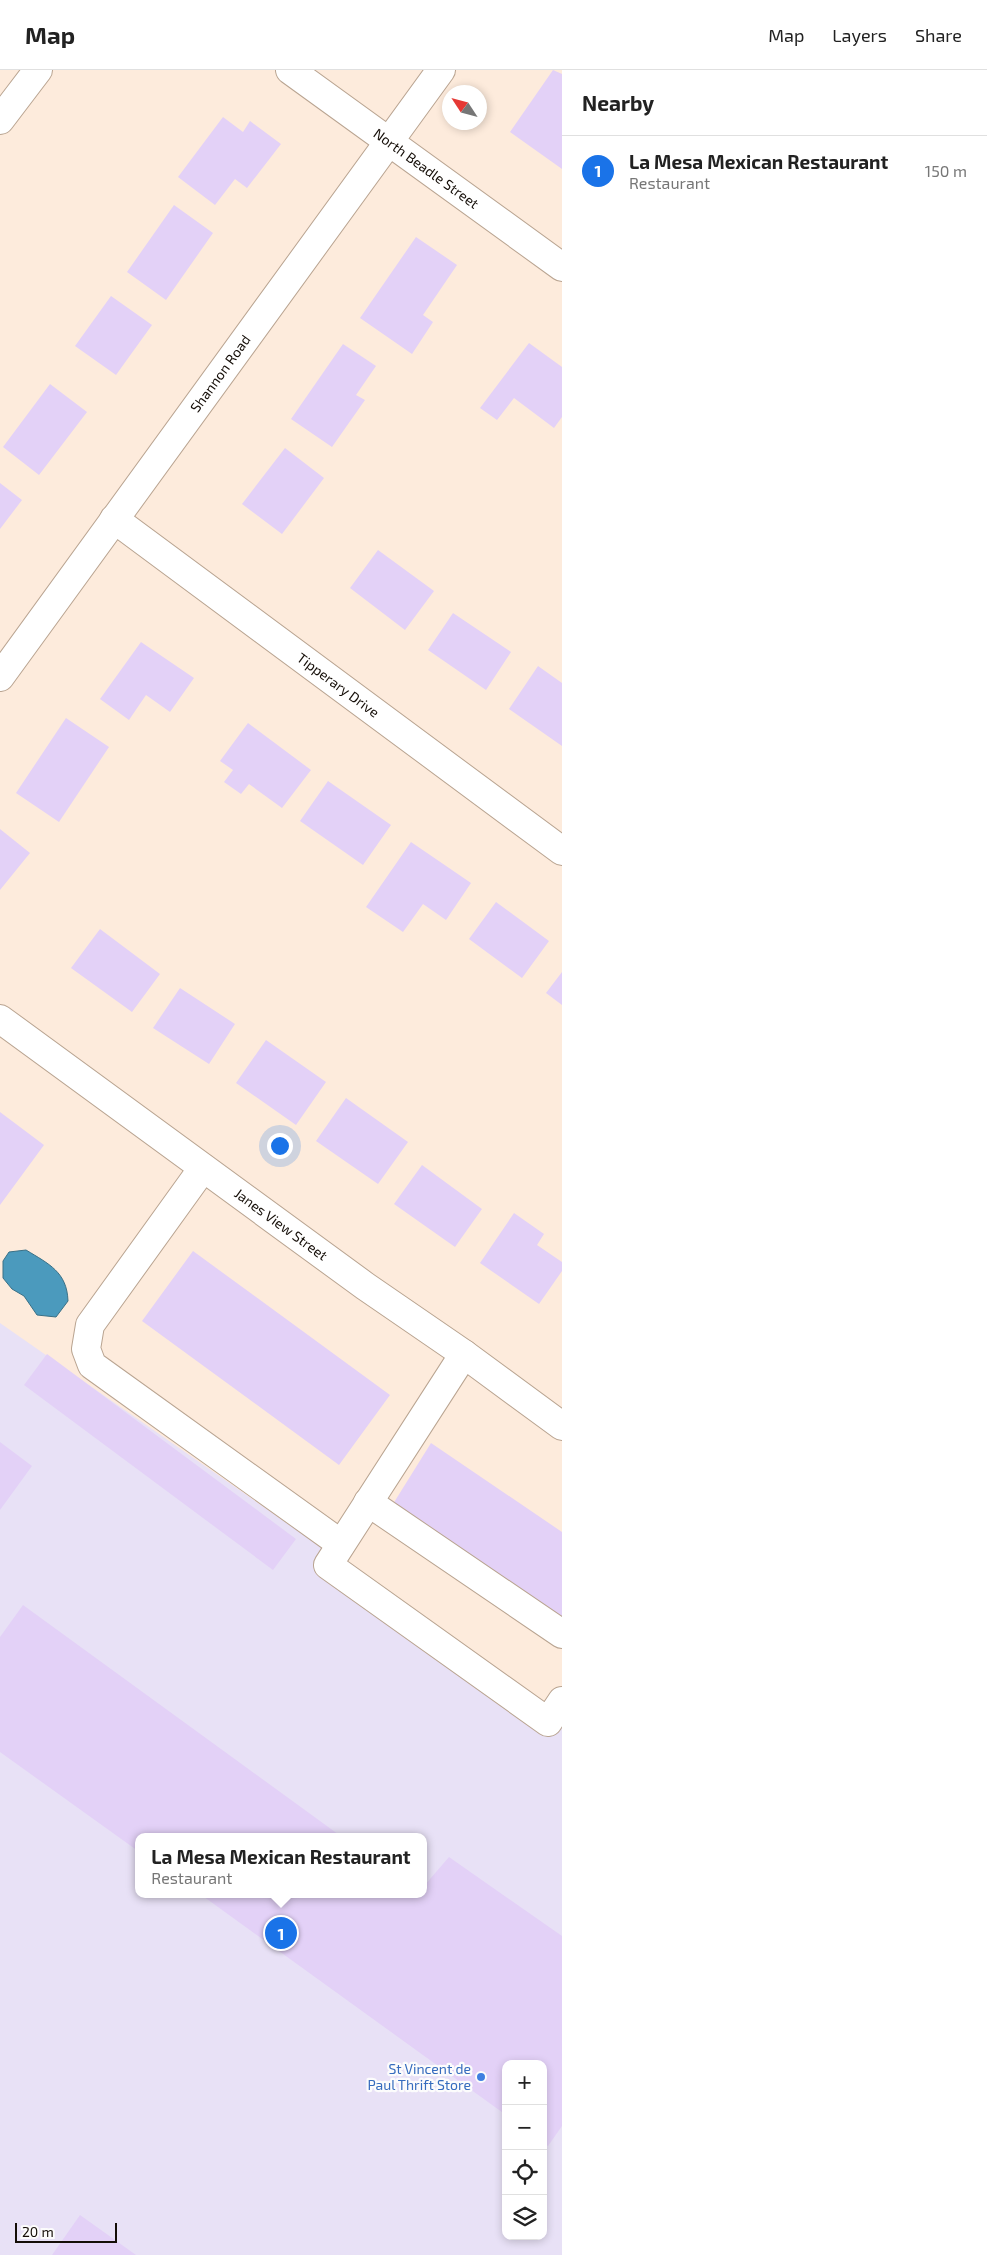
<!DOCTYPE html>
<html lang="en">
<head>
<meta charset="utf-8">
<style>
  :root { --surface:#fff; --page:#f6f6f6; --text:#222; --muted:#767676; --line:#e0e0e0; --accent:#1a73e8 }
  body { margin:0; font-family:"Exo 2",sans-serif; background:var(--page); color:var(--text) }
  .controls { position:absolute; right:15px; bottom:15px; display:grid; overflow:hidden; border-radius:10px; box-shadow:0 2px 8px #0003 }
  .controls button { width:45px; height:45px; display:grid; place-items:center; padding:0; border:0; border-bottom:1px solid var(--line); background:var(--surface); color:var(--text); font:25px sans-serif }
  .compass { position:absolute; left:442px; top:15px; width:45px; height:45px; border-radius:50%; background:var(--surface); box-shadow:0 2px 8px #0003; rotate:306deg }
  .scale { position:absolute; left:15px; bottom:12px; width:102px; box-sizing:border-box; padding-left:5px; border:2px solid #140d07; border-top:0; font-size:14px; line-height:18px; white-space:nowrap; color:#140d07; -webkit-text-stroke:4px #fcfcfc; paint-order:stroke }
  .you { position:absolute; left:279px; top:1075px; width:18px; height:18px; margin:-12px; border:4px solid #fff; border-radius:50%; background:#1a73e8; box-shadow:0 0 0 8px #1a73e833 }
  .badge { display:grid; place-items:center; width:32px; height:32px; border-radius:50%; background:var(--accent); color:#fff; font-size:16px; font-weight:700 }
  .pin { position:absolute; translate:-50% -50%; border:2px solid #fff; box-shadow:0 1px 5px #0006 }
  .popup { position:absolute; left:135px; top:1763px; width:292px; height:65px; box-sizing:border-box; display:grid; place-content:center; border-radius:10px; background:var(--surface); filter:drop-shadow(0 1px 4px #0005); font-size:16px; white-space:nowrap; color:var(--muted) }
  .popup b { font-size:19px; color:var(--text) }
  .popup::after { content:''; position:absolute; left:50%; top:100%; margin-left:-10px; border:10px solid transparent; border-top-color:var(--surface) }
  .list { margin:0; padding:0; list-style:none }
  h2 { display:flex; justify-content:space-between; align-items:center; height:65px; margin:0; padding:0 20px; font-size:21px }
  h2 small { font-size:16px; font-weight:400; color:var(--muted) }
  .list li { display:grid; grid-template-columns:32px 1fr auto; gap:15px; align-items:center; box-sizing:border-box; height:70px; padding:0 20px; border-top:1px solid var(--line) }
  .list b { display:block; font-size:19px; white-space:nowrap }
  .list p { margin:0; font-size:16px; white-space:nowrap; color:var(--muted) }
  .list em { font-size:16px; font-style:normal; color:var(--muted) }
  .icon { flex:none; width:28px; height:28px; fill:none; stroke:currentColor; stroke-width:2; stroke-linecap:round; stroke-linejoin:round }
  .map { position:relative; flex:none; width:562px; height:2185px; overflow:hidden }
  header { display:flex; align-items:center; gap:30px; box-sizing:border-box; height:70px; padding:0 25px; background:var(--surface); border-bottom:1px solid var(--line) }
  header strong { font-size:24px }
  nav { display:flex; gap:28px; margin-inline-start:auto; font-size:18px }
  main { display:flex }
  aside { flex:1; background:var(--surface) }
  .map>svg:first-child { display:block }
</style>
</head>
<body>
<header>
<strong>Map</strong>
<nav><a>Map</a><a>Layers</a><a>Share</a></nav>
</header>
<main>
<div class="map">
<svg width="562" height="2185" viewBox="0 0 562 2185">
  <rect width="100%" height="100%" fill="#fdebdc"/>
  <path fill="#e8e1f6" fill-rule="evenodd" d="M0,1253L562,1645V2185H0ZM138,1767H424V1824H138ZM506,1994H543V2166H506Z"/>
  <path fill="#4b9abd" stroke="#3a7086" d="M26,1180C49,1194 67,1202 68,1231L56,1247L37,1245L24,1226L12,1219L3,1208V1191L9,1182Z"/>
  <path fill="#e3d1f7" d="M553,0L562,4V99L510,62Z
    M223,47L243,62L250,51L281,74L247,118L235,109L215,135L178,107Z
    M174,135L213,163L166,230L127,202Z
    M416,167L457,195L423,245L433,252L412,284L360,248Z
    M111,226L152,255L116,305L75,276Z
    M529,273L562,297V347L554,358L514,328L497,350L480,338Z
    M343,274L376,296L356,325L365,330L332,377L291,349Z
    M50,314L87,342L39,405L3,377Z
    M285,378L324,408L282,464L242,434Z
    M0,413L22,430L0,459Z
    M378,480L434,521L405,560L350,518Z
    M453,543L511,582L486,620L428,580Z
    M141,572L194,608L170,642L146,625L129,650L100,629Z
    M538,596L562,613V676L509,639Z
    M66,648L109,677L59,752L16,723Z
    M248,653L311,700L282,738L249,714L241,724L224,712L233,700L220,691Z
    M328,711L391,755L363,795L300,751Z
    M0,759L30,783L0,820Z
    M411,772L471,813L446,850L423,834L403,862L366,837Z
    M496,832L549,871L522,908L469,869Z
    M100,859L160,904L132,942L71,898Z
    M562,902V935L546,923Z
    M180,918L235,954L209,994L153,958Z
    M266,970L326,1012L296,1055L236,1013Z
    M346,1028L408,1072L378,1114L316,1071Z
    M0,1042L44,1075L0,1135Z
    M422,1095L482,1139L455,1177L394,1134Z
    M514,1143L544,1164L537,1175L562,1192V1201L539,1234L480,1193Z
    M193,1181L390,1325L339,1395L142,1251Z
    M47,1284L296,1469L273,1500L24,1315Z
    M0,1372L32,1396L0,1440Z
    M431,1373L562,1462V1549L393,1434Z
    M23,1535L342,1767H138V1781L0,1682V1567Z
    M449,1787L562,1866V2056L548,2076L543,2072V1994H506V2045L200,1824H424V1816Z
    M80,2145L136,2185H52Z"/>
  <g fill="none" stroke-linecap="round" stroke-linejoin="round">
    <g stroke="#b9a491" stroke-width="30">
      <g id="minor">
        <path id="s1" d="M290,0L562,197"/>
        <path d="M0,50L38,0"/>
        <path id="s2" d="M114,449L562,781"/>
        <path id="s3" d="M0,607L441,0"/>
        <path id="s4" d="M0,949L365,1216L464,1284L562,1356"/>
        <path d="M203,1098L90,1255L86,1279L92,1295L341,1474"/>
        <path d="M464,1284L328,1495L548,1652L562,1631"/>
        <path d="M368,1432L562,1564"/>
      </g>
    </g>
    <use href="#minor" stroke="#fff" stroke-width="28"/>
  </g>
  <circle fill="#3f7fe0" stroke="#fcfcfc" stroke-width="2" cx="481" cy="2007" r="5"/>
  <g text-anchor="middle" stroke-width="4.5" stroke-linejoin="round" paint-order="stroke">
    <g font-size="14" fill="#140d07" stroke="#fcfcfc">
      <text dy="5" stroke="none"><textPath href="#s1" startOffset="168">North Beadle Street</textPath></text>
      <text dy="5" stroke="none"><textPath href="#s3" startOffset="375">Shannon Road</textPath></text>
      <text dy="5" stroke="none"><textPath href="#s2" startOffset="279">Tipperary Drive</textPath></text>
      <text dy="5" stroke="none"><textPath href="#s4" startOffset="348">Janes View Street</textPath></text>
    </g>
    <g font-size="14" fill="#366cbe" stroke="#fcfcfc" text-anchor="end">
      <text x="471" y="2004">St Vincent de<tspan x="471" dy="16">Paul Thrift Store</tspan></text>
    </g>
  </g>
</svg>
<div class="controls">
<button>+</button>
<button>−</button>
<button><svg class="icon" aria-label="locate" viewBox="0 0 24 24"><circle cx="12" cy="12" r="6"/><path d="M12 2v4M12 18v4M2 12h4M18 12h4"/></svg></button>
<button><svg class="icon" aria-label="layers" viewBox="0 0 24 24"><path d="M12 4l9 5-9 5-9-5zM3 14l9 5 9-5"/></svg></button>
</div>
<svg class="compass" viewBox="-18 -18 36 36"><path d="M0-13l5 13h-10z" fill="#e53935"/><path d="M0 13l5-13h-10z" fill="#767676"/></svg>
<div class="scale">20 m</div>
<div class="you"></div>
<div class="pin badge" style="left:281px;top:1863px">1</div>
<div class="popup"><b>La Mesa Mexican Restaurant</b>Restaurant</div>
</div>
<aside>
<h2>Nearby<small></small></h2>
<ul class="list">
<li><span class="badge">1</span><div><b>La Mesa Mexican Restaurant</b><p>Restaurant</p></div><em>150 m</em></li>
</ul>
</aside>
</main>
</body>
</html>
